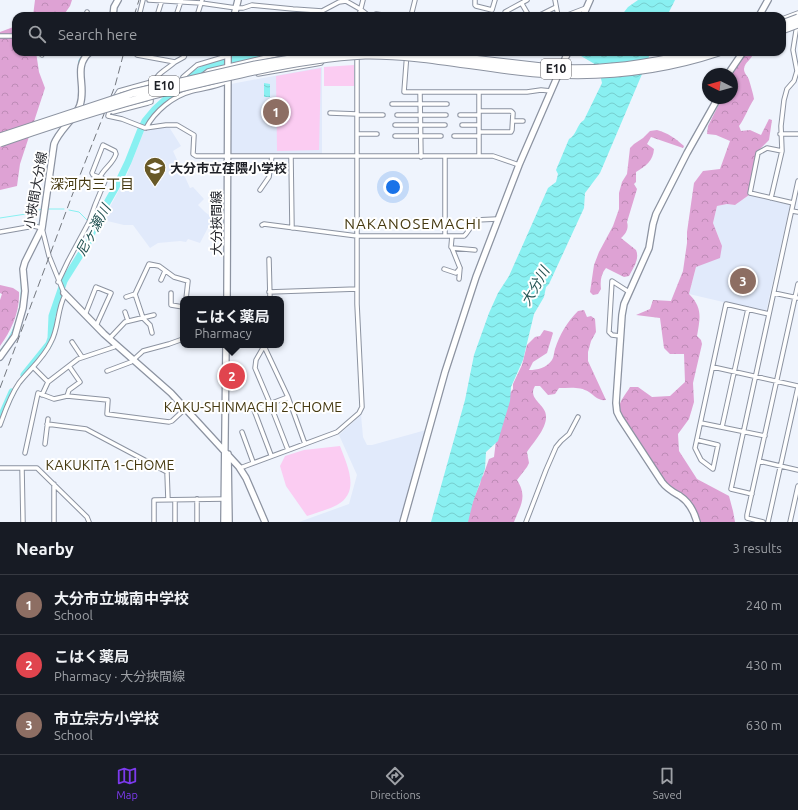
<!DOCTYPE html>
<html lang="en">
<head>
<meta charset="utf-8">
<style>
  :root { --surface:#171b24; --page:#20242c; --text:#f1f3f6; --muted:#9ea1a6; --line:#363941; --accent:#7c3aed }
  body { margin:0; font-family:Ubuntu,"Noto Sans JP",sans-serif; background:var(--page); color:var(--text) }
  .compass { position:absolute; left:702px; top:68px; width:36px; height:36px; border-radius:50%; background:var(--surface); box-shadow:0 1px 3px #0004; rotate:276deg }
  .you { position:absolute; left:393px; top:187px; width:14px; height:14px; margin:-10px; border:3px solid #fff; border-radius:50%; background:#1a73e8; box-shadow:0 0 0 6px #1a73e833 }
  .badge { display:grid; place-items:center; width:26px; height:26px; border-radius:50%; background:var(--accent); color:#fff; font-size:13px; font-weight:700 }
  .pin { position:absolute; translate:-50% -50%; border:2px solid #fff; box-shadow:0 1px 4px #0006 }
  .popup { position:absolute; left:180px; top:296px; width:104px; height:52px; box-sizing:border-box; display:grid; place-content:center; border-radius:8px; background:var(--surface); filter:drop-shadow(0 1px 3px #0005); font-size:13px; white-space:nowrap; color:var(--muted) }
  .popup b { font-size:15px; color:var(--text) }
  .popup::after { content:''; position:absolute; left:50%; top:100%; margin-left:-8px; border:8px solid transparent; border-top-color:var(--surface) }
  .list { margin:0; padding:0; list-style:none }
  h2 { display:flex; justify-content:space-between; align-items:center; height:52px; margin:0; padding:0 16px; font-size:17px }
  h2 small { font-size:13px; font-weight:400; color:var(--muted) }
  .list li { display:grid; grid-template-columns:26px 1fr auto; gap:12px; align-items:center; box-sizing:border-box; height:60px; padding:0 16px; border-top:1px solid var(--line) }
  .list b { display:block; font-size:15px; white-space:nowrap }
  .list p { margin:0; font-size:13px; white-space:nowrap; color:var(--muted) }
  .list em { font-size:13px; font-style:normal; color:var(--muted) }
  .icon { flex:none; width:22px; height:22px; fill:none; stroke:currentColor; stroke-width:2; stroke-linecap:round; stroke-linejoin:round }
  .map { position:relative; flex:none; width:798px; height:522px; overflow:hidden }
  .search { position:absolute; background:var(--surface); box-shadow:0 1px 3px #0004; left:12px; right:12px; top:12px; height:44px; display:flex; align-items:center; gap:10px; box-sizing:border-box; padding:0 14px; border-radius:12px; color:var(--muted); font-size:15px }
  .sheet { height:232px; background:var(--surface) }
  nav { display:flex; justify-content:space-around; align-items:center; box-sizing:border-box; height:56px; border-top:1px solid var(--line); background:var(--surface); font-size:11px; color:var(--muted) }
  nav a { display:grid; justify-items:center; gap:2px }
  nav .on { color:var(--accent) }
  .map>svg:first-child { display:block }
</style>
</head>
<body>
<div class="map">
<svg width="798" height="522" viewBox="0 0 798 522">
  <defs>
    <pattern id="forest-crowns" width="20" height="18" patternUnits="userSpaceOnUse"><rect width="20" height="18" fill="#dea2d4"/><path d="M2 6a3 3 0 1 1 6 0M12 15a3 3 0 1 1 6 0" fill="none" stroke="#be8bb6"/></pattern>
    <pattern id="water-waves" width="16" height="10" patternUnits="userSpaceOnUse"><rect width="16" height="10" fill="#89f0f1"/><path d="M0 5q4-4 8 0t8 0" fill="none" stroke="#76cece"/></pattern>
  </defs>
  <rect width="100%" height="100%" fill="#eff4fd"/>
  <path fill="#e1eafb" d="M322,67V154H230L231,84Z
    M163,127H169L181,146L173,151L190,188L193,187L204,199L198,205L205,212L213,218L200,243L188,239L186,242L180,241L158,243L150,248L133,225H124L103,220L126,177L144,131Z
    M749,195L790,205L766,312L689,294L696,267L721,243L713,223L717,206L727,204L735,205Z
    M361,415L363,437L367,445H372L426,430L400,522H299L349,504L357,475L339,435Z"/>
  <path fill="url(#forest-crowns)" d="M35,0H72L70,6L63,16H33Z
    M16,26V52H36L39,72L45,88L20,164L17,186L0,190V32Z
    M744,52H754C751,61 745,61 744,69C744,74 748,76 749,80C751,87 753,93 754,99C748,108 745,118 739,126L741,131L750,130L761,135L769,119L772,120L769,140L758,151L755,159L749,195L735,205L727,204L717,206L713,223L722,246L720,258L696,267L689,294C703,308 700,318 697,336L701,340L702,344L693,383L694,402L689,419L678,434L679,451L697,479L729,496L733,511L735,522H700C695,511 691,498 679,492C674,489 669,487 665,482C657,473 619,417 619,409C619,401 626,394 630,387H638L652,397L670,396L685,382L684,354H670L664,348L660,318L636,315L650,309L653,300L671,301L683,271L687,243V232L694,183L703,171L720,169L730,141L716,135L707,134L708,126L722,98H732L731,74Z
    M657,130C668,133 675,138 684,146L683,148L651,137L647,144L654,149C653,161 646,166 636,172V182L634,184L637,189L627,222C629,228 626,234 621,238L636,250C640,259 633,268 629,276L624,277L606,268C601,274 600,281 601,289L598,294L593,295L590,292L594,265L599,252L613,226L619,209V193L622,182L627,174L630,148L634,144L643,138L650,131Z
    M0,285L13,288L19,292C20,312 11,331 0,346V300L2,294L0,293Z
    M584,310L587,317L591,316L595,319L596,332L591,341L588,352V361L606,400C598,401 595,396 589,392C580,386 569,388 559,388L555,394L548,395L540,386H535C527,399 546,404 546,416C547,428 533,443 527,452L529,463L527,467L517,480C528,497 520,506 514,522H467C470,509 474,497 479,486C481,484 480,480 481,477L483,476L489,459L494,457L497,432L510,393L513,389V384L522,365L527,345L535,337L540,336L544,330L552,332L553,333L547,353L533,362L529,370C538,370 546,368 552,360C554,357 554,352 555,349C560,334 567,322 578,311Z"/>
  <path fill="#fbccf2" d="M354,65V86H324V67Z
    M321,68L319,150L277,151L276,76Z
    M340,446C347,465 361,492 337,505C327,510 316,513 307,516L286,486L280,466L285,456L304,450Z"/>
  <path fill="url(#water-waves)" d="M638,0H675L667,16H621L628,7Z
    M583,52H650L648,60L600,173L585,193L584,208L549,284L546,287L544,297L534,314L523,360L511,387L510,401L498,441L486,452L485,469L473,502L468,522H431L465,400L474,355L489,313L498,293L509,276L548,188L556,182L558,174L556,170L569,139C577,135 576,125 584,120L602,83L598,66L581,56Z
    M264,83L270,84V97H264Z"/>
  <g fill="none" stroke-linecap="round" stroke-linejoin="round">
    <path stroke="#89f0f1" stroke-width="1" d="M79,68V60L85,52
      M48,209H64
      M69,210L79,212L87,220
      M0,218L26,214L42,209
      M93,222H96
      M39,225L41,214
      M0,351C16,331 23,306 21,280"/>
    <path stroke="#89f0f1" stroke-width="7" d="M186,81C207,62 236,59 263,52
      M24,375L49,344L51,338L52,316L64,281L89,241L96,222L116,187L128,162L141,129L145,121L155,109L178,88
      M0,419L12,392"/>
    <g stroke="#8c93a1" stroke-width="5.5">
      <path id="street" d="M149,0L201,3L236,8H243L252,5L293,9L322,11L339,2L346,1L360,9L369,16
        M475,0V5L476,6L492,10L495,0
        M555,0L558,16
        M522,4L529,16
        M86,16L87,12
        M139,16L143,0
        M157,16L162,0
        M176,16L181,1
        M197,16L202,0
        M359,16L363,0
        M371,16L376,14L389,16
        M411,16L415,0
        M505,16V12L527,0
        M538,16L556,7
        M565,16L586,8
        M782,19L798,13
        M0,36H16
        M407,52L404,92H527L541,90L551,91
        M42,55L43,52
        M137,55L175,62L184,57L186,52
        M258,74L316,64L321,63L324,59
        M203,75L208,71L288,52
        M183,77L197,65L227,56
        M152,89C156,72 164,72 175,62
        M420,92L421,157
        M479,92V156
        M114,99L119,91L162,79
        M392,104H447
        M110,108L108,116L122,119L145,128L166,125H177L194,135L193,154L196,156H493L519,165
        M110,110L113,112L148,103L151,102V95
        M479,111H511L513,113L512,130L511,132H479
        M330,113L357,114
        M357,115H383
        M397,115H446
        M460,115H479
        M513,121H523
        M395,125H445
        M462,125H479
        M146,128C155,111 173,96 192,91C204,88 217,87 228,81
        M357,134H377
        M780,134H798
        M395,136H441
        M454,136H479
        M782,151L767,148L758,153L750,193L793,203
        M291,156L292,228
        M260,190L269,177L272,156
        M771,198L782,151L781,126L784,100L787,89L794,81L797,71L793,50L797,25
        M792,211L798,212
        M262,225L264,224L357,236H464L466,234L476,220L497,219
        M0,232L34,226L42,228L49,256L64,293
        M445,236V156
        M452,236L451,247L452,248L475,250
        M452,248L460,268L459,279
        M269,259L270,299
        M444,269L456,273L460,268
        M161,280L165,271
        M58,282L68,261L89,222L95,205L105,181L102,178L93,175L92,173L103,145L115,151L116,154C113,164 104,168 100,177
        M269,292L357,289
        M171,293V305L183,307
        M774,293L798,298
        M126,297L135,294
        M125,312L128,321
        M85,315L96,287L111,293L96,326
        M152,333L150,325L143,318L135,294L149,264L159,266L174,277L188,281L186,299
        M620,336L612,335L609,332L612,281L629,292
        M109,339L125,322L154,315
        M72,342L82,357
        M264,346L256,360L255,368L269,401L288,450
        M264,346L288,397L305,444
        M33,367L48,382
        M713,367L798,386
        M107,371L131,362L143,351L169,344L183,339
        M42,395L48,382L78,359L114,347L116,345
        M67,396L69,390L80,382L69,366
        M701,423L765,436
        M47,424L86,429L167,472L168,500
        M0,425C5,411 10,396 19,383C29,370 44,358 51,342C59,328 57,309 65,295
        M722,427L748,309
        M242,432L253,462
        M697,440L718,445L713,469L701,460L695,448L726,304L769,314
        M45,444L48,419
        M25,453L38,393L54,399L67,396L108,400L107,414L169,422L172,421L186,408
        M271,455L254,410L288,397
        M759,461L798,470
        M0,468H37L87,517L89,522
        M22,468L23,522
        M240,468L337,432L359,413L362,407L357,304V52
        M54,484V522
        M752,494L731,489L798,181
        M154,522V500L226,499
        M175,522V500
        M197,522V499
        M526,522L546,470L556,447L561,441L569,434L578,417
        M763,522L747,518V515L798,284
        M768,522L798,387
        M790,522L798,486"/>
    </g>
    <g stroke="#8c93a1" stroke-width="8">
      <path id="secondary" d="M113,16L114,7L118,0
        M234,16L238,0
        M583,16L590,0
        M759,16L768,0
        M728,74L743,52
        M64,293L104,334L171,393L239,467L246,478L265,522
        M227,299L228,52
        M0,357L15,336L23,308L25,291L23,269L25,262L42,228L54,144C59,130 76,118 80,105C87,85 72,67 90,52
        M228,454L229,522
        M224,522L226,345
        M403,522L445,372L476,277L519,165L568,52
        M697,522C694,511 689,502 680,496C673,492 667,489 662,482L620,418L617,412L616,403L622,315L624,304L649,248L653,224L656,214L687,153L718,98"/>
    </g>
    <use href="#street" stroke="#fff" stroke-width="3.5"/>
    <use href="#secondary" stroke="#fff" stroke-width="5.5"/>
    <path stroke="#74787f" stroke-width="1" stroke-dasharray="8 4" stroke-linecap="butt" d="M134,16L139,0
      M0,388L73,193L115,86L124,52"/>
    <g stroke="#8c93a1" stroke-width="9" stroke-linecap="butt">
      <path id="highway-bridge" d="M782,24L798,18
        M782,30L798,24
        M411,52L551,68C603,71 649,64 699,52
        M0,137L133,93L255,65L332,52
        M0,143C79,115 159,91 241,74C281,65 323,57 365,55C427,54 489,71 552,74C608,77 665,70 719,52"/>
    </g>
    <use href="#highway-bridge" stroke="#fff" stroke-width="7"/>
  </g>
  <defs>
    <g id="school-pin" transform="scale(1.15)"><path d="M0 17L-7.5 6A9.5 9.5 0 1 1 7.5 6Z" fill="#685927" stroke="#fff"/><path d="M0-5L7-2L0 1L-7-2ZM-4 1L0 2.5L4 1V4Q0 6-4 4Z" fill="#fff"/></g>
  </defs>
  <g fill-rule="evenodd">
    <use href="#school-pin" x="155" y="168"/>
  </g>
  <g text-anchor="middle" stroke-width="4" stroke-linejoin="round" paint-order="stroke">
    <g fill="#fff" stroke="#626367" stroke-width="1">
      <rect x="541" y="59" width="30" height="20" rx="3"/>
      <rect x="149" y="76" width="30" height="20" rx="3"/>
    </g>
    <g font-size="12" font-weight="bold" fill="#1e2026">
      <text x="556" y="73">E10</text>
      <text x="164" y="90">E10</text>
    </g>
    <g font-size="13" font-weight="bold" fill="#1e2026" stroke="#fff" text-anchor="start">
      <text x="170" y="173">大分市立荏隈小学校</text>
    </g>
    <g font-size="13" fill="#1e2026" stroke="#fff">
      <text transform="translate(35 190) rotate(-80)" y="5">小挾間大分線</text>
      <text transform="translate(216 223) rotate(-90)" y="5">大分挾間線</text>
    </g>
    <g font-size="14" fill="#453910" stroke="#fff">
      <text x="92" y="189">深河内三丁目</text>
      <text x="253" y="412">KAKU-SHINMACHI 2-CHOME</text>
      <text x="110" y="470">KAKUKITA 1-CHOME</text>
    </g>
    <g font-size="14" font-style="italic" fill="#255454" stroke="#fff">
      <text transform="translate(93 230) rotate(-61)" y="5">尼ヶ瀬川</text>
      <text transform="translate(535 286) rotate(-60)" y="5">大分川</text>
    </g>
    <g font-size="15" letter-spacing="1" fill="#453910" stroke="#fff">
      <text x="413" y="229">NAKANOSEMACHI</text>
    </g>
  </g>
</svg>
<svg class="compass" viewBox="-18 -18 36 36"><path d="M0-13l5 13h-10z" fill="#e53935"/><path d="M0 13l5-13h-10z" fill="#9ea1a6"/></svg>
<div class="you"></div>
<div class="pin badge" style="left:276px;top:112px;background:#8d6e63">1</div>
<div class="pin badge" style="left:232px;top:376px;background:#e0444e">2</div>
<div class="popup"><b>こはく薬局</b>Pharmacy</div>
<div class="pin badge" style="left:743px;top:281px;background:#8d6e63">3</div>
<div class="search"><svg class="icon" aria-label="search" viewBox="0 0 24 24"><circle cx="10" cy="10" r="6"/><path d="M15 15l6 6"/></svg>Search here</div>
</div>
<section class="sheet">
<h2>Nearby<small>3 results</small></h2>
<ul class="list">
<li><span class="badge" style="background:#8d6e63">1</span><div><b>大分市立城南中学校</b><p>School</p></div><em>240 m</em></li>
<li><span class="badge" style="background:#e0444e">2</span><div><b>こはく薬局</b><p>Pharmacy · 大分挾間線</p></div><em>430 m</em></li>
<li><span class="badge" style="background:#8d6e63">3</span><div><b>市立宗方小学校</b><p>School</p></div><em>630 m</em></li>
</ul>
</section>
<nav>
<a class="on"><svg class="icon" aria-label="map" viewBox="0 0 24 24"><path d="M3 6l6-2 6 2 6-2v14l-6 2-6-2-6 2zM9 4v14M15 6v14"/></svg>Map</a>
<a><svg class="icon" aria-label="directions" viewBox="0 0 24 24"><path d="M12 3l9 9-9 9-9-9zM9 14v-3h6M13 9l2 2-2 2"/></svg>Directions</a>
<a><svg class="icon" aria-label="saved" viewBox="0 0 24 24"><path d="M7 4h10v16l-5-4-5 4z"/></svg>Saved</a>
</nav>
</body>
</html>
